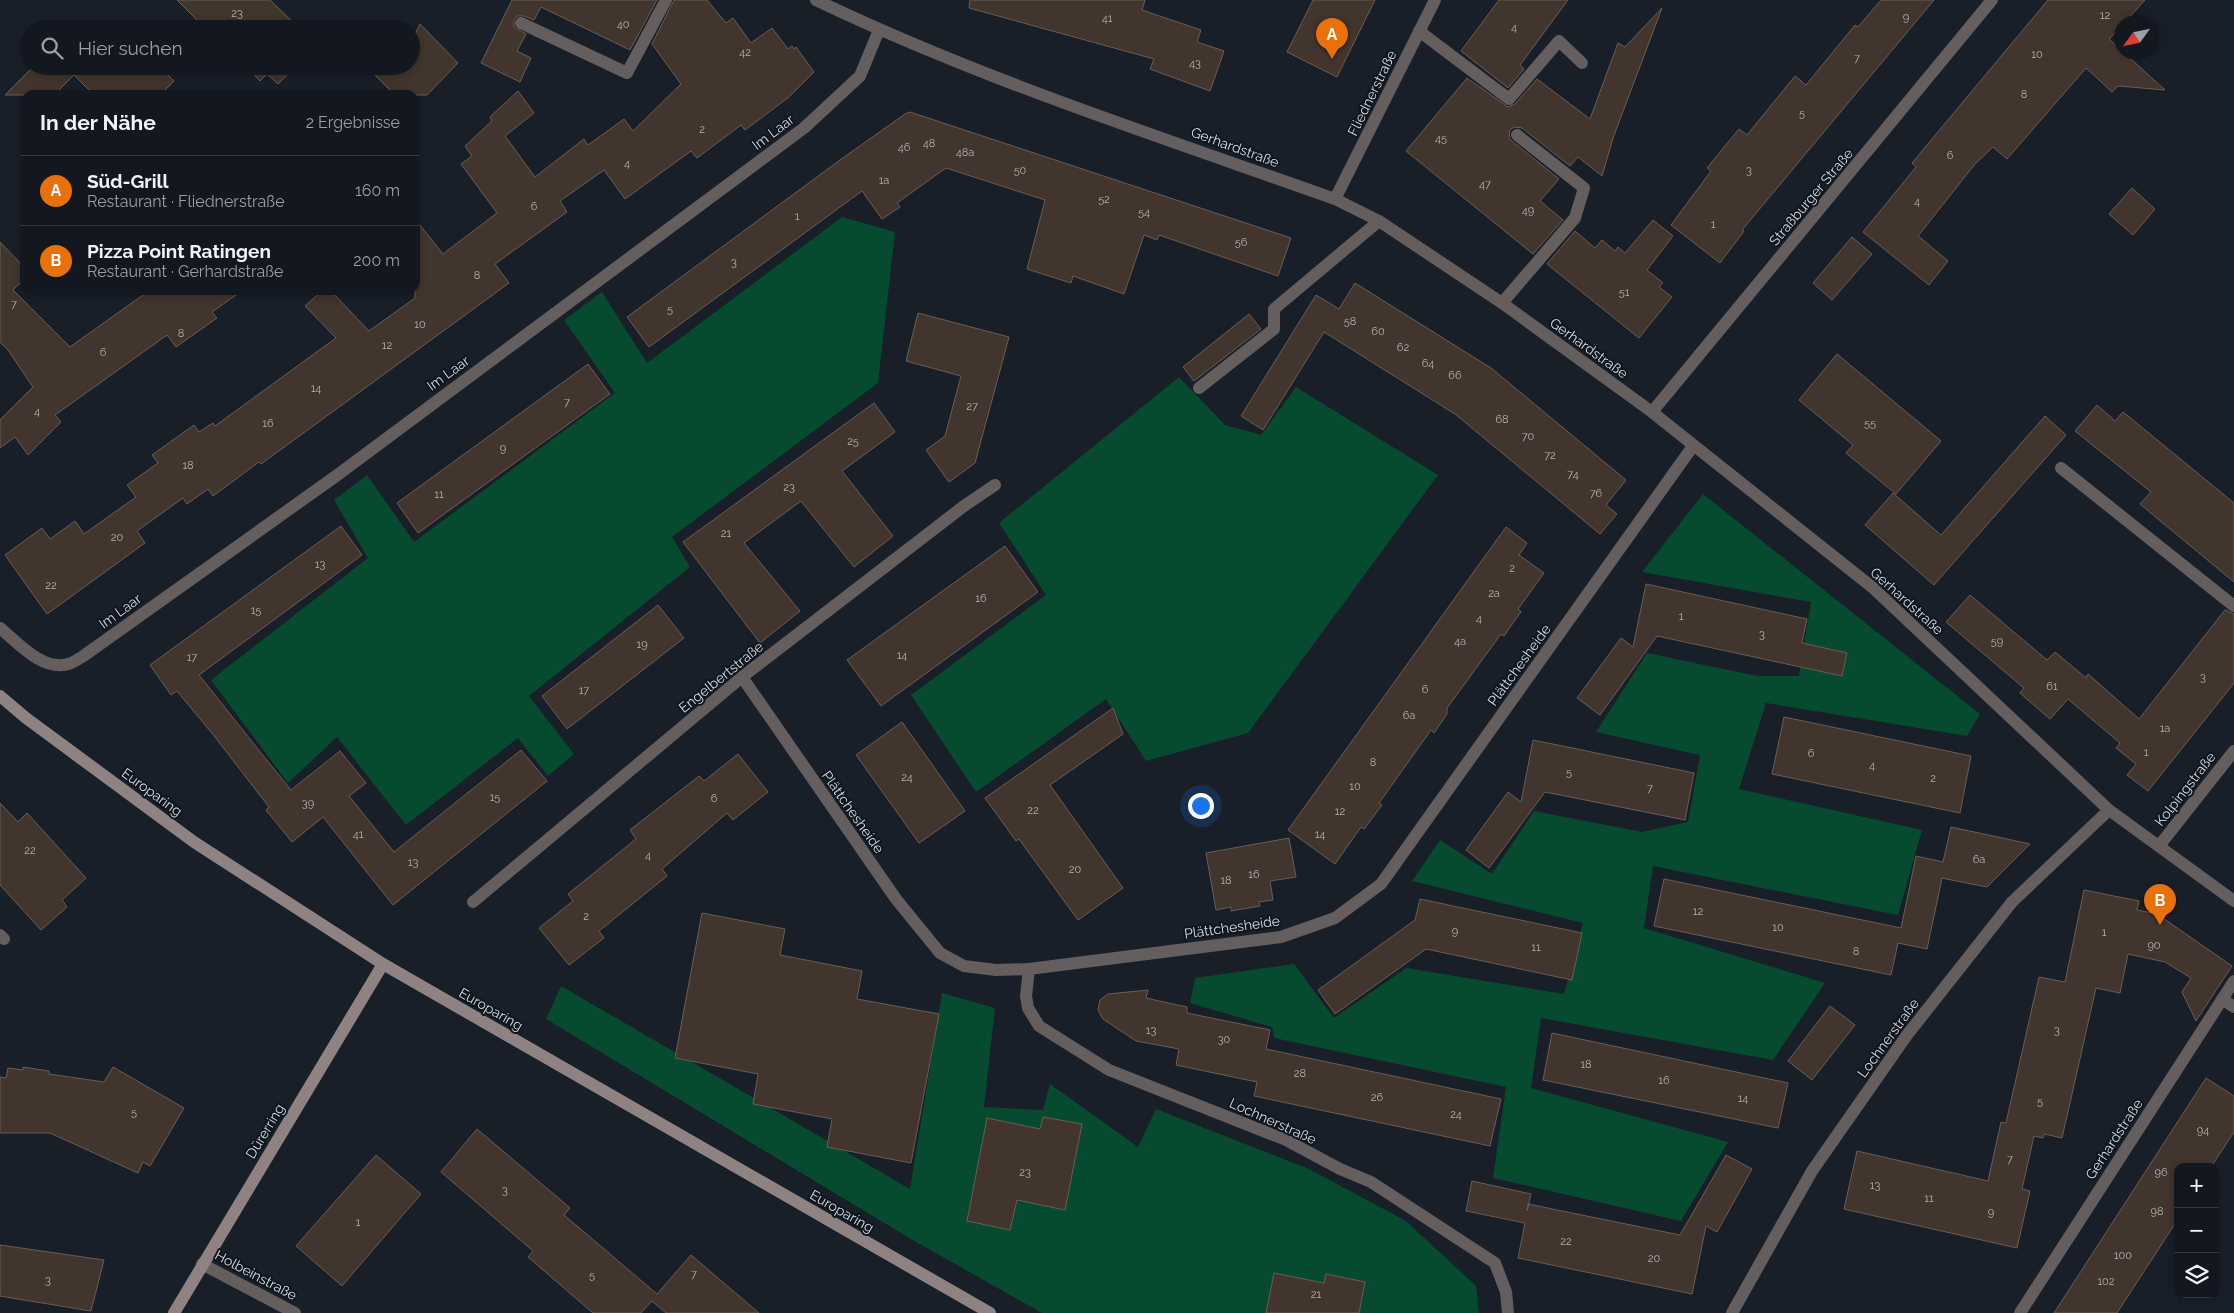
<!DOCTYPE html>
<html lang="de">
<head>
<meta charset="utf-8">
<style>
  :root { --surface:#13171f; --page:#20242c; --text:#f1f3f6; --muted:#9d9fa4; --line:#32363d; --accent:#f7a149 }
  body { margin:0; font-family:Raleway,sans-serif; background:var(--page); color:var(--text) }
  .controls { position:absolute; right:15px; bottom:15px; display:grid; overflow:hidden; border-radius:10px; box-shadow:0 2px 8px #0003 }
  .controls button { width:45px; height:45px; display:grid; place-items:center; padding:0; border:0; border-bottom:1px solid var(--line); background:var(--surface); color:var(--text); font:25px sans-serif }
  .compass { position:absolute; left:2114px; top:15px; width:45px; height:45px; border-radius:50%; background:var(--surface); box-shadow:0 2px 8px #0003; rotate:237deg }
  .you { position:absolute; left:1200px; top:805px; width:18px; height:18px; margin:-12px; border:4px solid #fff; border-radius:50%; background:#1a73e8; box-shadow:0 0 0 8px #1a73e833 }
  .badge { display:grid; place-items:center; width:32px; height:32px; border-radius:50%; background:var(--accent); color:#fff; font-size:16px; font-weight:700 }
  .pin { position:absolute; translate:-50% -41px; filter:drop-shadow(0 1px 2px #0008) }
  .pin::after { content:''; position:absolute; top:26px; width:18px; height:15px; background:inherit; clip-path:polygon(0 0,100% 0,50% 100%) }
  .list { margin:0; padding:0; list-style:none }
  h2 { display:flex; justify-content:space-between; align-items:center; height:65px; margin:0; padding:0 20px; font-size:21px }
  h2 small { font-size:16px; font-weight:400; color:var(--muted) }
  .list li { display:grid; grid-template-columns:32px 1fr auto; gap:15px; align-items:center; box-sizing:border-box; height:70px; padding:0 20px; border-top:1px solid var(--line) }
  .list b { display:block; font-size:19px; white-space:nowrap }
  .list p { margin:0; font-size:16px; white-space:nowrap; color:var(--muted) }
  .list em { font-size:16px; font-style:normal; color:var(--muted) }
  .icon { flex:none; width:28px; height:28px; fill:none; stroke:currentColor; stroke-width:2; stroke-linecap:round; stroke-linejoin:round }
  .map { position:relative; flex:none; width:2234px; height:1313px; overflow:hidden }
  .search { position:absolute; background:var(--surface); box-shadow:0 2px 8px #0003; left:20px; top:20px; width:400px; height:55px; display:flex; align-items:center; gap:12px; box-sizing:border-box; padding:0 18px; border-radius:28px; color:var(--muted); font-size:19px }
  .panel { position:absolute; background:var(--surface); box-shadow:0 2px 8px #0003; left:20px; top:90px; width:400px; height:205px; border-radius:15px }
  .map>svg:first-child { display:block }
</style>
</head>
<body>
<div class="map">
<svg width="2234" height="1313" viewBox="0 0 2234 1313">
  <rect width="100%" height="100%" fill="#191f29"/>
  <path fill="#064a30" d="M842,217L895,232L878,383L672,537L690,567L529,696L574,754L548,776L518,738L406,825L337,737L288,783L211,680L368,558L334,500L367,475L414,542L615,393L564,320L602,292L647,363Z
    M1179,377L1225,425L1261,435L1296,387L1438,475L1248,733L1146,761L1106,699L976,792L911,695L1046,595L999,523Z
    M1703,494L1980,714L1967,736L1766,703L1739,789L1922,830L1898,915L1653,866L1644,928L1825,983L1773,1060L1541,1018L1531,1088L1728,1142L1681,1221L1493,1178L1506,1087L1274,1038L1272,1027L1190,1003L1195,978L1294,964L1334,1018L1406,968L1564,994L1583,923L1412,881L1440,840L1492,874L1534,811L1642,832L1688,822L1700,755L1596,732L1647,653L1757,676H1799L1811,602L1642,572Z
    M561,986L910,1189L942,993L995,1008L984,1107L1043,1110L1050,1084L1138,1147L1156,1109L1309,1169L1406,1221L1476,1286L1479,1313H1042L911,1239L546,1019Z"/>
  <path fill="#41352d" stroke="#6b5d55" d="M177,0H270L300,29H206Z
    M512,0H657L630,50L541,7L534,20L524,16H517L514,20V27L526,34L517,51L531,58L520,82L481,63Z
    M674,0H707L726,23L733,18L751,43L772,28L788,49L792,46L794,49L796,47L814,72L789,97L745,130L741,125L697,158L691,151L625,199L604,170L560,201L567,212L495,264L509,283L261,464L259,462L213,496L208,489L187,504L183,498L137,531L145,543L47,614L5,555L42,528L50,539L75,521L84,534L136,497L127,485L158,463L152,455L194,425L199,432L213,423L215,426L336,338L305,306L323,290H330L369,331L415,298V219L443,254L497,213L461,164L472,156L465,146L492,121L490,117L518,91L534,113L505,136L535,177L584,139L588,145L624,119L633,131L681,84L652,44Z
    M970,0H1145L1142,10L1201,30L1197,42L1224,51L1210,91L1150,69L1154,59L969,8Z
    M1313,0H1375L1337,77L1287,52Z
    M1499,0H1568L1520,65L1524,69L1508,88L1461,51Z
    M1881,0H1934L1742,230L1744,231L1720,263L1671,225L1711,171L1707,168L1739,129L1747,135L1795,76L1806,85L1855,25L1858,27Z
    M2048,0H2145L2125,22H2122V26L2109,39L2165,90L2118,86L2112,92L2086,68L2007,159L1993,147L1975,164L1918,236L1948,261L1929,285L1863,232L1916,167L1912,163Z
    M1662,8L1613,138L1602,176L1578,157L1570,166L1522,128L1514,127L1510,130L1509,138L1512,141L1559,179L1540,201L1563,220L1533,254L1406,151L1467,78L1508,107L1515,104L1537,79L1590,119L1618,43L1625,47Z
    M420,24L458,63L427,95H395L366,66H411V42Z
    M34,66H159L174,81L160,95H94L74,75L54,95H5Z
    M246,66H296L278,84L267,74L260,81Z
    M910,112L1291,238L1278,276L1159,235L1157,240L1144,235L1124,294L1073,276L1071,283L1027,269L1045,200L946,168L897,203L900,207L882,219L862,191L649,347L627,317L840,160L905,114Z
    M2132,188L2155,209L2133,235L2109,214Z
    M1653,220L1673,236L1647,270L1663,283L1659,287L1672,297L1639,338L1547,264L1575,231L1595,248L1602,240L1615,251L1618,247L1625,253Z
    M1852,237L1872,254L1832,300L1813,283Z
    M0,242L25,268V278L13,290L70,347L150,290H243L212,312L217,318L176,347L167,335L55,415L61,422L28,455L15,437L0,448V420L33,387L8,350L0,342Z
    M1355,283L1491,368L1626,480L1606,505L1617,514L1600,534L1455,414L1324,332L1263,430L1241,416L1316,295L1339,309Z
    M918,313L1009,337L975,463L949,482L926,450L945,436L961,376L906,361Z
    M1249,314L1261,329L1194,381L1183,367Z
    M1837,354L1941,441L1896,494L1846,453L1853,445L1799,400Z
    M588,364L610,394L418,533L397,503Z
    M874,403L895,432L842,471L893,536L854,567L801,501L744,543L800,611L760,643L683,542Z
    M2097,405L2115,421L2123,412L2234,503V582L2140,504L2151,492L2075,431Z
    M2045,416L2066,435L1934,585L1865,525L1893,493L1941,535Z
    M341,526L362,555L199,675L261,753L291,790L340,751L366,783L349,796L394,852L521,750L547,781L393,905L323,817L292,842L266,810L269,807L215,737L177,691L171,695L150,665Z
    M1506,527L1527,543L1519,555L1544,573L1518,609L1521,612L1513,623L1504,636L1501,634L1447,708V714L1434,733L1431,730L1379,803L1382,805L1364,829L1361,827L1335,864L1288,830Z
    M1005,546L1038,592L881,706L847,660Z
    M1646,584L1807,619L1802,643L1847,653L1842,676L1657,636L1600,715L1577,698L1621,638L1633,647Z
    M1970,595L2047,660L2055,652L2086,678L2088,674L2139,719L2225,610L2234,614V683L2148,791L2127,775L2136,764L2116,748L2120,743L2068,699L2050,719L2020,693L2024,688L1946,622Z
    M658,605L684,638L567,729L542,696Z
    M1113,708L1123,734L1050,785L1123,888L1078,920L1019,839L1016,841L985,798Z
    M1784,717L1971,756L1960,813L1772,774Z
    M902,722L965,811L919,843L856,755Z
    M1533,740L1694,773L1685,820L1545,792L1489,868L1466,850L1508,792L1521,802Z
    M738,754L768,792L733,820L727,813L662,869L667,876L599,931L604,938L569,965L539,928L573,901L568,894L636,839L630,830L699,776L704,781Z
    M0,803L18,822L27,813L86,878L62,900L67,907L41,930L0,885Z
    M1951,827L2030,844L1987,887L1942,878L1927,949L1898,943L1891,975L1654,926L1664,879L1901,928L1916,856L1943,862Z
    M1289,838L1296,877L1270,881L1273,900L1259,902L1260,906L1231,911V907L1216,910L1206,853Z
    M2084,890L2139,901L2137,910L2157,914L2232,966L2196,1021L2182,992L2191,978L2165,962L2128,954L2120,993L2096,988L2062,1138L2044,1134L2043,1138L2034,1136L2022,1189L2030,1191L2017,1248L1844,1209L1857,1151L1988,1181L2001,1122L2006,1123L2039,977L2065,982Z
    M1420,899L1582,933L1572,980L1426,949L1335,1014L1318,990L1415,920Z
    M702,913L785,929L780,955L862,971L857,999L939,1014L911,1163L827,1147L832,1119L753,1104L758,1074L675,1058Z
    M1148,990L1146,998L1187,1007V1013L1270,1030L1266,1049L1501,1099L1490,1146L1254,1096L1257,1082L1176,1065L1179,1049L1136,1041L1103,1019L1098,1010L1100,1000L1108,994Z
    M1830,1006L1855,1025L1812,1080L1788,1061Z
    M1552,1033L1788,1083L1778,1128L1543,1080Z
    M23,1067L49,1071V1074L104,1082L113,1067L184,1108L150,1166L143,1162L138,1173L50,1133H0V1077L6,1078L8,1068L23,1070Z
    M2206,1078L2234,1096V1132L2211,1167H2178V1219L2117,1313H2054Z
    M1043,1117L1082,1124L1065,1210L1017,1200L1010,1230L967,1221L987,1118L1040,1129Z
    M477,1129L570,1208L564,1215L657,1294L691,1255L759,1313H666L652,1301L641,1313H593L528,1257L533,1251L441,1172Z
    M376,1155L421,1194L342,1286L296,1246Z
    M1726,1155L1752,1169L1717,1232L1706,1226L1692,1294L1518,1258L1525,1223L1466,1211L1472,1181L1531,1194L1527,1211L1528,1204L1680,1235Z
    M0,1245L104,1260L91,1311L0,1296Z
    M1274,1273L1324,1283L1326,1274L1365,1282L1359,1313H1266Z"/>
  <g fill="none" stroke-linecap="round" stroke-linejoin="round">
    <path stroke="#655e5e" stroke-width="12" d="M521,23L627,73L666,0
      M1419,31L1509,99L1559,41L1582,63
      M1502,303L1575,218L1584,188L1517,135
      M1199,388L1274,329V309L1379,221
      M2061,468L2234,606
      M0,935L4,939
      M1029,969L1026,996L1028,1008L1039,1026L1109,1070L1286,1140L1340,1169L1371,1182L1495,1263L1506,1292L1508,1313
      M2222,999L2234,1007
      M2020,1313L2234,981"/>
    <path stroke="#655e5e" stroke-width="12" d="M816,0C983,80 1161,137 1335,199L1379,221L1502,303L1652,412L1872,587L2109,810L2234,901
      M1335,199L1435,0
      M1652,412L1992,0
      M0,628C17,642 43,672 68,664C73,663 78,659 82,657L336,476L804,128L860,76L879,30
      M742,677L896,899L940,953L964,966L996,970L1029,969L1281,937L1335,918L1381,884L1693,446
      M2159,846L2234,751
      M473,902L742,677L964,506L995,485
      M202,1264L295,1313
      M1732,1313L1812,1171L1907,1035L2012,902L2109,810"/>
    <path stroke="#8e8282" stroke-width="12" d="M0,696L26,718L194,842L383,964L990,1313
      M174,1313L383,964"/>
  </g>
  <g text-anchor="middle" stroke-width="4" stroke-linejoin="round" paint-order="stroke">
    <g font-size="11" fill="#b1b2b5">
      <text x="237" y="17">23</text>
      <text x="2105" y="19">12</text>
      <text x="1906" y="21">9</text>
      <text x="1107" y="22">41</text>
      <text x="623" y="28">40</text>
      <text x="1514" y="31">4</text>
      <text x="745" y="56">42</text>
      <text x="2037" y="58">10</text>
      <text x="1857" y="62">7</text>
      <text x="1195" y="67">43</text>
      <text x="2024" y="98">8</text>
      <text x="1802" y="117">5</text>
      <text x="702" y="133">2</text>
      <text x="1441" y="142">45</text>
      <text x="929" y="147">48</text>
      <text x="904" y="151">46</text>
      <text x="965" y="156">48a</text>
      <text x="1950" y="159">6</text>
      <text x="627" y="167">4</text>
      <text x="1020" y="174">50</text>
      <text x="1749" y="174">3</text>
      <text x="884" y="184">1a</text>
      <text x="1485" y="188">47</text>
      <text x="1104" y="203">52</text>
      <text x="1917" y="205">4</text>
      <text x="534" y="210">6</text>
      <text x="1528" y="214">49</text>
      <text x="1144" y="216">54</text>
      <text x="797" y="220">1</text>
      <text x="1713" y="228">1</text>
      <text x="1241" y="246">56</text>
      <text x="734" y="266">3</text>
      <text x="477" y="279">8</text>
      <text x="1624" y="296">51</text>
      <text x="14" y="308">7</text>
      <text x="670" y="313">5</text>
      <text x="1350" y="325">58</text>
      <text x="420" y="328">10</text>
      <text x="1378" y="335">60</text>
      <text x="181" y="337">8</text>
      <text x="387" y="349">12</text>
      <text x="1403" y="351">62</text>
      <text x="103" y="356">6</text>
      <text x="1428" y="367">64</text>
      <text x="1455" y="379">66</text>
      <text x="316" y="392">14</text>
      <text x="567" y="406">7</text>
      <text x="972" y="410">27</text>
      <text x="37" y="415">4</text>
      <text x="1502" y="423">68</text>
      <text x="268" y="427">16</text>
      <text x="1870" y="427">55</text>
      <text x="1528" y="440">70</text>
      <text x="853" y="445">25</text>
      <text x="503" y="452">9</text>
      <text x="1550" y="459">72</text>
      <text x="188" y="469">18</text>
      <text x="1573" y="478">74</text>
      <text x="789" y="491">23</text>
      <text x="1596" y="497">76</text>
      <text x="439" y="498">11</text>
      <text x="726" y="537">21</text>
      <text x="117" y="541">20</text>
      <text x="320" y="568">13</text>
      <text x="1512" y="572">2</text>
      <text x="51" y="589">22</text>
      <text x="1494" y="597">2a</text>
      <text x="981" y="602">16</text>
      <text x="256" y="614">15</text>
      <text x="1681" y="620">1</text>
      <text x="1479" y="622">4</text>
      <text x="1762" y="638">3</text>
      <text x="1460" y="645">4a</text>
      <text x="1997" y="645">59</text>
      <text x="642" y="648">19</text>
      <text x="902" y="659">14</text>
      <text x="192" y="661">17</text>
      <text x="2203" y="681">3</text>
      <text x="2052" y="690">61</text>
      <text x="1425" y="693">6</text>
      <text x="584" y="694">17</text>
      <text x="1409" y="719">6a</text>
      <text x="2165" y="732">1a</text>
      <text x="2146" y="756">1</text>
      <text x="1811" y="757">6</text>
      <text x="1373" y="766">8</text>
      <text x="1872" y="769">4</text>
      <text x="1569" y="776">5</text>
      <text x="907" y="781">24</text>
      <text x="1933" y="782">2</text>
      <text x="1355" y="790">10</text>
      <text x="1650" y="792">7</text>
      <text x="495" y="801">15</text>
      <text x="714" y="802">6</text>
      <text x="308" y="807">39</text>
      <text x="1033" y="814">22</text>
      <text x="1340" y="815">12</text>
      <text x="358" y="838">41</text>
      <text x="1320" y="838">14</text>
      <text x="30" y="854">22</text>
      <text x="648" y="859">4</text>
      <text x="1979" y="863">6a</text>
      <text x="413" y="866">13</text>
      <text x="1075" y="873">20</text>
      <text x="1254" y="878">16</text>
      <text x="1226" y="884">18</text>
      <text x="1698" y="915">12</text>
      <text x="586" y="920">2</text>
      <text x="1778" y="931">10</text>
      <text x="1455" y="935">9</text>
      <text x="2104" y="936">1</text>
      <text x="2154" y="949">90</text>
      <text x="1536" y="951">11</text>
      <text x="1856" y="955">8</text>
      <text x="1151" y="1034">13</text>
      <text x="2057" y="1034">3</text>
      <text x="1224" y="1043">30</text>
      <text x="1586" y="1068">18</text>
      <text x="1300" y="1077">28</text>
      <text x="1664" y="1084">16</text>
      <text x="1377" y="1101">26</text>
      <text x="1743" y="1102">14</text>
      <text x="2040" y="1105">5</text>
      <text x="134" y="1116">5</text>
      <text x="1456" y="1118">24</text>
      <text x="2203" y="1134">94</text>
      <text x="2010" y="1163">7</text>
      <text x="1025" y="1176">23</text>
      <text x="2161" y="1176">96</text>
      <text x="1875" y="1189">13</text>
      <text x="505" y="1194">3</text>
      <text x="1929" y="1202">11</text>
      <text x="2157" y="1215">98</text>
      <text x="1991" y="1216">9</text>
      <text x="358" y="1226">1</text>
      <text x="1566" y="1245">22</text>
      <text x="2123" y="1259">100</text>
      <text x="1654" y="1262">20</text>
      <text x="694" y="1278">7</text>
      <text x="592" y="1279">5</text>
      <text x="48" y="1284">3</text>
      <text x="2106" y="1285">102</text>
      <text x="1316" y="1298">21</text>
    </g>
    <g font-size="14" fill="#d6dbe2" stroke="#10161f">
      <text transform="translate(1372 93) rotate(-64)" y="5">Fliednerstraße</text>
      <text transform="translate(773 132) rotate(-37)" y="5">Im Laar</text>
      <text transform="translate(1235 147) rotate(20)" y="5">Gerhardstraße</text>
      <text transform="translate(1811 197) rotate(-50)" y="5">Straßburger Straße</text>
      <text transform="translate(1589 348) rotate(36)" y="5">Gerhardstraße</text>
      <text transform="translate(448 373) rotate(-36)" y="5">Im Laar</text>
      <text transform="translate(1907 601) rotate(42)" y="5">Gerhardstraße</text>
      <text transform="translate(120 611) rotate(-36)" y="5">Im Laar</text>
      <text transform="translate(1519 665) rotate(-54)" y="5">Plättchesheide</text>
      <text transform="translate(721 677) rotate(-39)" y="5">Engelbertstraße</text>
      <text transform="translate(2185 789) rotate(-52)" y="5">Kolpingstraße</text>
      <text transform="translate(152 792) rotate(36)" y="5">Europaring</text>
      <text transform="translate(853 812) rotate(55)" y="5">Plättchesheide</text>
      <text transform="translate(1232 927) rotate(-8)" y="5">Plättchesheide</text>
      <text transform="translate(491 1009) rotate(30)" y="5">Europaring</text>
      <text transform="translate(1888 1038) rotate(-54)" y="5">Lochnerstraße</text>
      <text transform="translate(1273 1121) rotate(24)" y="5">Lochnerstraße</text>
      <text transform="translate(265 1131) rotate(-59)" y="5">Dürerring</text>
      <text transform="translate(2114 1139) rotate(-57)" y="5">Gerhardstraße</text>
      <text transform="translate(842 1211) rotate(30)" y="5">Europaring</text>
      <text transform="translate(256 1275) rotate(28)" y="5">Holbeinstraße</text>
    </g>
  </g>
</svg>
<div class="controls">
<button>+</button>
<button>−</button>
<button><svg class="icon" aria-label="layers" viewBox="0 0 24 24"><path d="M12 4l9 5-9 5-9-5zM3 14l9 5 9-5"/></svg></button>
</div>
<svg class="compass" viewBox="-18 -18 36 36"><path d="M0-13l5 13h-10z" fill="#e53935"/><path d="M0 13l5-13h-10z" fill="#9d9fa4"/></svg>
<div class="you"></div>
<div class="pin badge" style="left:1332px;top:59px;background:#e8710a">A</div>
<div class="pin badge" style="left:2160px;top:925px;background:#e8710a">B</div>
<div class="search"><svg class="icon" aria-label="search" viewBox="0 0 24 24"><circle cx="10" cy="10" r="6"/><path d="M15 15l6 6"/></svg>Hier suchen</div>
<section class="panel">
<h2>In der Nähe<small>2 Ergebnisse</small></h2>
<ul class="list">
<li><span class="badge" style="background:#e8710a">A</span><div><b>Süd-Grill</b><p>Restaurant · Fliednerstraße</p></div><em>160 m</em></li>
<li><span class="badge" style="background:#e8710a">B</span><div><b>Pizza Point Ratingen</b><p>Restaurant · Gerhardstraße</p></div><em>200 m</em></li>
</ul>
</section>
</div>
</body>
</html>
